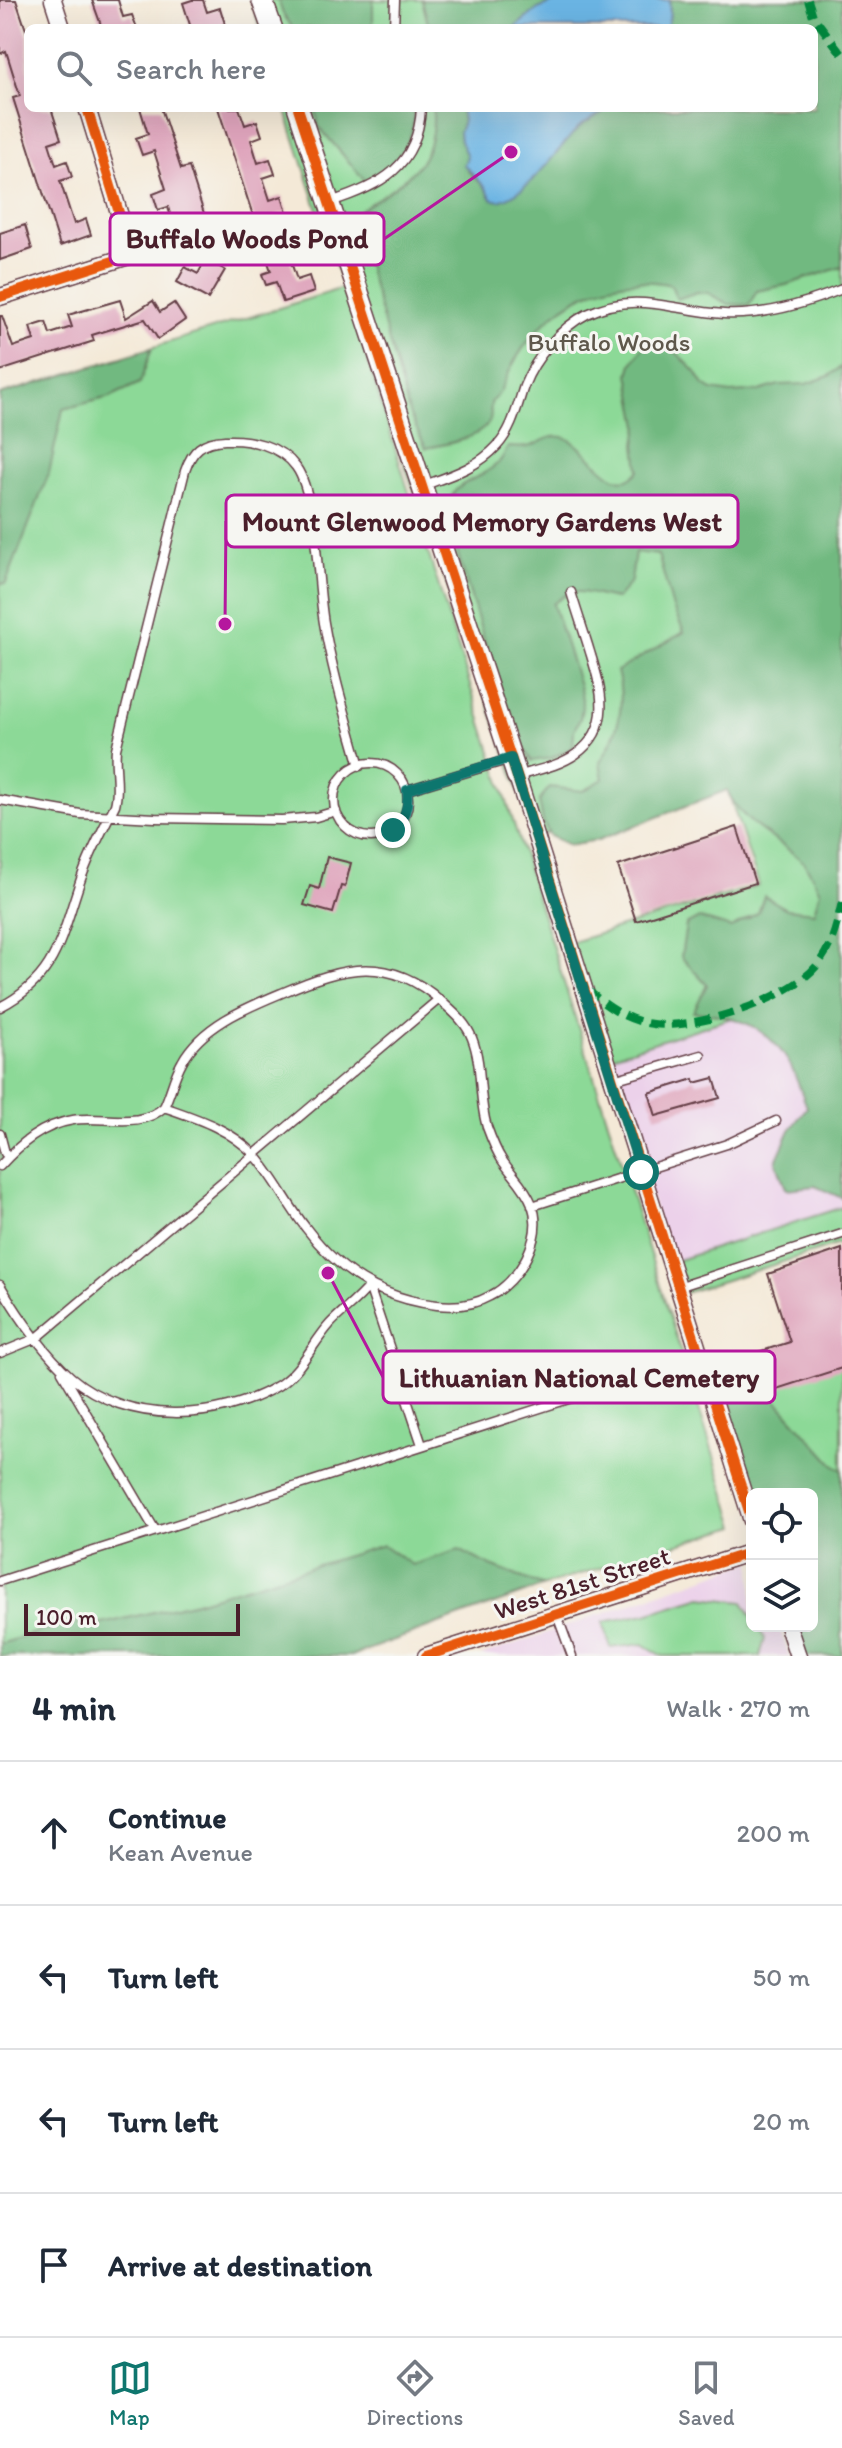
<!DOCTYPE html>
<html lang="en">
<head>
<meta charset="utf-8">
<style>
  :root { --surface:#fff; --page:#f6f6f7; --text:#1f2937; --muted:#747a83; --line:#e0e1e3; --accent:#0f766e }
  body { margin:0; font-family:Itim,sans-serif; background:var(--page); color:var(--text) }
  .controls { position:absolute; right:24px; bottom:24px; display:grid; overflow:hidden; border-radius:12px; box-shadow:0 8px 32px #0002 }
  .controls button { width:72px; height:72px; display:grid; place-items:center; padding:0; border:0; border-bottom:2px solid var(--line); background:var(--surface); color:var(--text); font:40px sans-serif }
  .scale { position:absolute; left:24px; bottom:20px; width:216px; box-sizing:border-box; padding-left:8px; border:4px solid #4a1f2b; border-top:0; font-size:22px; line-height:28px; white-space:nowrap; color:#4a1f2b; -webkit-text-stroke:6px #f6f6f2; paint-order:stroke }
  .stop { position:absolute; width:24px; height:24px; margin:-18px; border:6px solid #0f766e; border-radius:50%; background:#fff }
  .stop.end { background:#0f766e; border-color:#fff; box-shadow:0 2px 8px #0008 }
  .list { margin:0; padding:0; list-style:none }
  h2 { display:flex; justify-content:space-between; align-items:center; height:104px; margin:0; padding:0 32px; font-size:34px }
  h2 small { font-size:26px; font-weight:400; color:var(--muted) }
  .list li { display:grid; grid-template-columns:52px 1fr auto; gap:24px; align-items:center; box-sizing:border-box; height:144px; padding:0 32px; border-top:2px solid var(--line) }
  .list b { display:block; font-size:30px; white-space:nowrap }
  .list p { margin:0; font-size:26px; white-space:nowrap; color:var(--muted) }
  .list em { font-size:26px; font-style:normal; color:var(--muted) }
  .icon { flex:none; width:44px; height:44px; fill:none; stroke:currentColor; stroke-width:2; stroke-linecap:round; stroke-linejoin:round }
  .map { position:relative; flex:none; width:842px; height:1656px; overflow:hidden }
  .search { position:absolute; background:var(--surface); box-shadow:0 8px 32px #0002; left:24px; right:24px; top:24px; height:88px; display:flex; align-items:center; gap:20px; box-sizing:border-box; padding:0 28px; border-radius:12px; color:var(--muted); font-size:30px }
  .sheet { height:680px; background:var(--surface) }
  nav { display:flex; justify-content:space-around; align-items:center; box-sizing:border-box; height:112px; border-top:2px solid var(--line); background:var(--surface); font-size:22px; color:var(--muted) }
  nav a { display:grid; justify-items:center; gap:4px }
  nav .on { color:var(--accent) }
  .map>svg:first-child { display:block }
</style>
</head>
<body>
<div class="map">
<svg width="842" height="1656" viewBox="0 0 842 1656">
  <rect width="100%" height="100%" fill="#f6f6f2"/>
  <filter id="ink" filterUnits="userSpaceOnUse"><feTurbulence type="fractalNoise" baseFrequency=".0125" numOctaves="2"/><feDisplacementMap in="SourceGraphic" scale="16" xChannelSelector="R" yChannelSelector="G"/><feConvolveMatrix kernelMatrix="1 2 1 2 8 2 1 2 1" color-interpolation-filters="sRGB"/></filter>
  <filter id="wash" filterUnits="userSpaceOnUse"><feTurbulence type="fractalNoise" baseFrequency=".006" numOctaves="4" result="noise"/><feDisplacementMap in="SourceGraphic" scale="32" xChannelSelector="R" yChannelSelector="G"/><feGaussianBlur stdDeviation="1.8" result="paint"/><feColorMatrix in="noise" values="0 0 0 0 0 0 0 0 0 0 0 0 0 0 0 0 0 1.4 0 .05"/><feComposite in="paint" operator="in"/></filter>
  <g filter="url(#wash)">
    <rect width="100%" height="100%" fill="#f4e9d7"/>
    <path fill="#ecd1ea" d="M789,999L842,1165V1207L672,1262L606,1058Z
      M752,1561V1626H779L789,1656H480Z"/>
    <path fill="#8cd997" stroke="#6b7c61" stroke-width="2" d="M251,0H842V1165L788,1000L606,1058L569,943L759,885L723,776L535,837L538,846L358,331L736,1526L552,1583L350,1656H0V395L343,288L285,108H814V28H260Z
      M842,1207V1243L682,1294L672,1262Z
      M842,1366V1656L812,1626V1494H752L717,1405Z
      M702,1597L743,1602L752,1617V1626H757L765,1639L760,1656H663L643,1644L611,1648L603,1622L646,1614Z"/>
    <path fill="#71b980" stroke="#5e6c56" stroke-width="2" d="M278,0H373V28H293L283,14Z
      M422,0H560L538,9L514,28H429Z
      M669,0H842V267L786,285L757,291L749,305L728,304L708,293L697,292L677,299L671,285C607,270 550,304 516,359C510,369 505,381 500,392C498,395 495,398 492,401C488,409 494,416 488,424C477,439 443,445 426,448L410,416L363,250L358,226L359,211C378,198 400,185 416,168C429,155 436,126 432,108H461L463,121L459,132L460,141L467,156L468,171L486,188L492,199L551,157L578,128L608,108H814V28H666L670,11Z
      M315,108H413C418,141 394,167 366,182L319,127Z
      M650,342H658L671,347L696,372L704,385L712,390L731,393L759,391L779,385L806,384L829,376L842,366V1198L815,1186L786,1189L776,1161L790,1130L807,1107C801,1092 796,1075 788,1061C765,1024 734,1015 693,1012L707,985L681,957L686,925L699,918L731,928L758,913L764,896L787,909L814,912L820,891C814,881 809,866 800,859C773,835 742,825 727,790L598,840L569,845L550,836L543,822L539,800L550,787L583,791L603,779L600,762C619,732 626,706 617,671L684,632L673,608L658,555L635,552L631,581L617,599C588,596 579,582 553,604L579,685L582,698V708L580,719L574,730L573,747L552,758L532,761L512,730L447,519C448,478 472,486 497,464C502,460 505,453 508,447C514,447 521,448 527,447C541,444 548,434 563,437C587,442 615,503 639,470L636,444L639,425L629,374L632,364L644,345Z
      M152,348L140,383L110,397L63,409L49,473L6,583L0,584V395Z
      M767,1390L835,1466L842,1470V1656H804L794,1626H812V1494L752,1495L722,1404Z
      M383,1545L412,1565L459,1550L491,1566L544,1586L350,1656H0V1644L63,1624H102L196,1602Z"/>
    <path fill="#6bb4e3" stroke="#5a6a87" stroke-width="2" d="M560,0H669C670,9 671,20 666,28H514L538,9Z
      M461,108H608C599,117 586,120 577,129C555,152 530,193 499,201L492,199L486,188L464,165L467,156L460,141L459,132L463,121Z"/>
    <g id="blocks">
      <path fill="#dfa4bc" d="M0,0H16L28,36V108H51L61,139L49,143L56,165L67,161L72,177L60,181L74,224L86,219L91,235L60,246L13,98L20,96L6,51L0,54Z
        M92,0H118L123,17L132,15L137,28H99L101,25Z
        M192,0H203L207,12L220,8L225,24L212,28H191L183,3Z
        M140,108H161L181,169L189,167L210,232L191,238L187,223L174,227L168,207L158,210L153,194L166,189L154,151L142,155L136,138L148,134Z
        M218,108H239L245,125L257,121L262,136L251,140L258,163L270,159L275,174L263,178L270,200L282,196L287,212L275,216L282,238L294,234L299,249L288,253L297,280L309,276L314,292L283,302L276,282L266,285L262,274L271,271Z
        M25,225L32,249L0,260V233Z
        M206,259L225,270L208,299L177,282L185,267L198,274Z
        M120,300L126,318L153,301L160,312L174,303L185,320L158,339L145,319L92,335L94,341L0,371V316H2L13,347L34,340L30,327L46,322L50,334L72,327L68,315Z
        M737,827L755,883L636,921L618,866Z
        M327,857L351,863L345,887L341,886L333,913L304,905L310,886L319,889Z
        M714,1078L720,1098L656,1116L649,1093L694,1079L695,1083Z
        M842,1249V1368L742,1400L730,1361L790,1342L768,1274Z"/>
    </g>
  </g>
  <g filter="url(#ink)">
    <use href="#blocks" fill-opacity="0" stroke="#643d45" stroke-width="2"/>
    <g fill="none" stroke-linecap="round" stroke-linejoin="round">
      <g stroke="#643d45" stroke-width="11">
        <path id="service" d="M394,28L395,0
          M330,202C380,186 418,167 421,108
          M422,486C449,476 477,468 497,446C512,430 517,407 524,386C535,358 560,328 587,314C636,290 674,311 724,314C765,316 805,304 842,289
          M334 800a37 37 0 1 1 74 0a37 37 0 1 1-74 0Z
          M517,776C537,770 559,766 576,754C614,727 601,688 590,652C584,632 577,612 571,592
          M407,790L510,759
          M0,800L80,814L155,818L282,820L316,817L336,811
          M0,1007C58,977 61,936 81,879C90,853 103,829 115,805C120,787 114,768 116,749L185,471C192,450 202,441 225,440C250,439 280,445 296,467C317,496 317,584 324,623C332,671 347,719 360,766
          M613,1080L701,1055
          M0,1134L5,1153
          M0,1166C20,1144 42,1125 73,1120C102,1115 140,1130 164,1107C171,1092 174,1076 182,1062C202,1025 248,1007 284,992C344,966 389,955 441,1001C453,1012 466,1022 472,1038C483,1066 478,1098 487,1127C491,1138 495,1149 502,1160C512,1175 525,1186 532,1204C544,1237 520,1281 490,1296C474,1305 455,1307 437,1305C382,1299 339,1272 306,1228C287,1204 275,1177 254,1154C228,1128 198,1119 164,1107
          M532,1206L727,1144L776,1121
          M0,1285C19,1317 43,1352 71,1377C127,1425 218,1422 279,1385C302,1370 312,1344 330,1324C342,1311 357,1301 369,1286
          M369,1286L422,1445
          M678,1287L842,1234
          M0,1353L37,1338L439,999
          M62,1372L155,1530
          M0,1581L700,1357
          M557,1615L572,1656"/>
      </g>
      <g stroke="#643d45" stroke-width="19">
        <path id="minor" d="M53,0L62,28
          M0,297L132,255L87,108
          M517,776L752,1521
          M788,1626L798,1656
          M426,1656L752,1552"/>
      </g>
      <g stroke="#643d45" stroke-width="23">
        <path id="tertiary" d="M262,0L272,28
          M298,108L517,776"/>
      </g>
      <use href="#service" stroke="#fff" stroke-width="8"/>
      <use href="#minor" stroke="#fff" stroke-width="16"/>
      <use href="#tertiary" stroke="#fff" stroke-width="20"/>
      <path stroke="#00873e" stroke-width="8" stroke-dasharray="16 8" stroke-linecap="butt" d="M808,0L813,16L842,54
        M585,988C603,1003 619,1016 642,1022C686,1035 791,1000 818,964C833,945 837,923 842,902"/>
      <g stroke="#f6f6f2" stroke-width="15">
        <path id="cycleway" d="M298,108L517,776L752,1521
          M0,297L132,255L87,108
          M426,1656L752,1552"/>
      </g>
      <use href="#cycleway" stroke="#e8590c" stroke-width="10"/>
    </g>
  </g>
  <g fill="none" stroke-linecap="round" stroke-linejoin="round" filter="url(#ink)">
    <path stroke="#0f766e" stroke-width="10" d="M393,830C405,818 409,807 407,790L511,758L641,1172"/>
  </g>
  <g text-anchor="middle" stroke-width="6" stroke-linejoin="round" paint-order="stroke">
    <g font-size="26" fill="#5e574b" stroke="#f6f6f2">
      <text x="609" y="351">Buffalo Woods</text>
    </g>
    <g font-size="26" fill="#4a1f2b" stroke="#f6f6f2">
      <text transform="translate(582 1583) rotate(-18)" y="9">West 81st Street</text>
    </g>
  </g>
  <path fill="none" stroke="#b5179e" stroke-width="3" d="M511 152L384 239M225 624L226 521M328 1273L383 1377"/>
  <g fill="#b5179e" stroke="#f6f6f2" stroke-width="3">
    <circle cx="511" cy="152" r="8"/>
    <circle cx="225" cy="624" r="8"/>
    <circle cx="328" cy="1273" r="8"/>
  </g>
  <g fill="#f6f6f2" stroke="#b5179e" stroke-width="3">
    <rect x="110" y="213" width="274" height="52" rx="8"/>
    <rect x="226" y="495" width="512" height="52" rx="8"/>
    <rect x="383" y="1351" width="392" height="52" rx="8"/>
  </g>
  <g font-size="28" text-anchor="middle" font-weight="bold" fill="#4a1f2b">
    <text x="247" y="248">Buffalo Woods Pond</text>
    <text x="482" y="531">Mount Glenwood Memory Gardens West</text>
    <text x="579" y="1387">Lithuanian National Cemetery</text>
  </g>
</svg>
<div class="controls">
<button><svg class="icon" aria-label="locate" viewBox="0 0 24 24"><circle cx="12" cy="12" r="6"/><path d="M12 2v4M12 18v4M2 12h4M18 12h4"/></svg></button>
<button><svg class="icon" aria-label="layers" viewBox="0 0 24 24"><path d="M12 4l9 5-9 5-9-5zM3 14l9 5 9-5"/></svg></button>
</div>
<div class="scale">100 m</div>
<div class="stop" style="left:641px;top:1172px"></div>
<div class="stop end" style="left:393px;top:830px"></div>
<div class="search"><svg class="icon" aria-label="search" viewBox="0 0 24 24"><circle cx="10" cy="10" r="6"/><path d="M15 15l6 6"/></svg>Search here</div>
</div>
<section class="sheet">
<h2>4 min<small>Walk · 270 m</small></h2>
<ul class="list">
<li><svg class="icon" aria-label="ahead" viewBox="0 0 24 24"><path d="M12 20V5M6 11l6-6 6 6"/></svg><div><b>Continue</b><p>Kean Avenue</p></div><em>200 m</em></li>
<li><svg class="icon" aria-label="left" viewBox="0 0 24 24"><path d="M17 20v-9H6M10 6l-5 5 5 5"/></svg><div><b>Turn left</b></div><em>50 m</em></li>
<li><svg class="icon" aria-label="left" viewBox="0 0 24 24"><path d="M17 20v-9H6M10 6l-5 5 5 5"/></svg><div><b>Turn left</b></div><em>20 m</em></li>
<li><svg class="icon" aria-label="arrive" viewBox="0 0 24 24"><path d="M6 21V4h12l-3 4 3 4H6"/></svg><div><b>Arrive at destination</b></div></li>
</ul>
</section>
<nav>
<a class="on"><svg class="icon" aria-label="map" viewBox="0 0 24 24"><path d="M3 6l6-2 6 2 6-2v14l-6 2-6-2-6 2zM9 4v14M15 6v14"/></svg>Map</a>
<a><svg class="icon" aria-label="directions" viewBox="0 0 24 24"><path d="M12 3l9 9-9 9-9-9zM9 14v-3h6M13 9l2 2-2 2"/></svg>Directions</a>
<a><svg class="icon" aria-label="saved" viewBox="0 0 24 24"><path d="M7 4h10v16l-5-4-5 4z"/></svg>Saved</a>
</nav>
</body>
</html>
